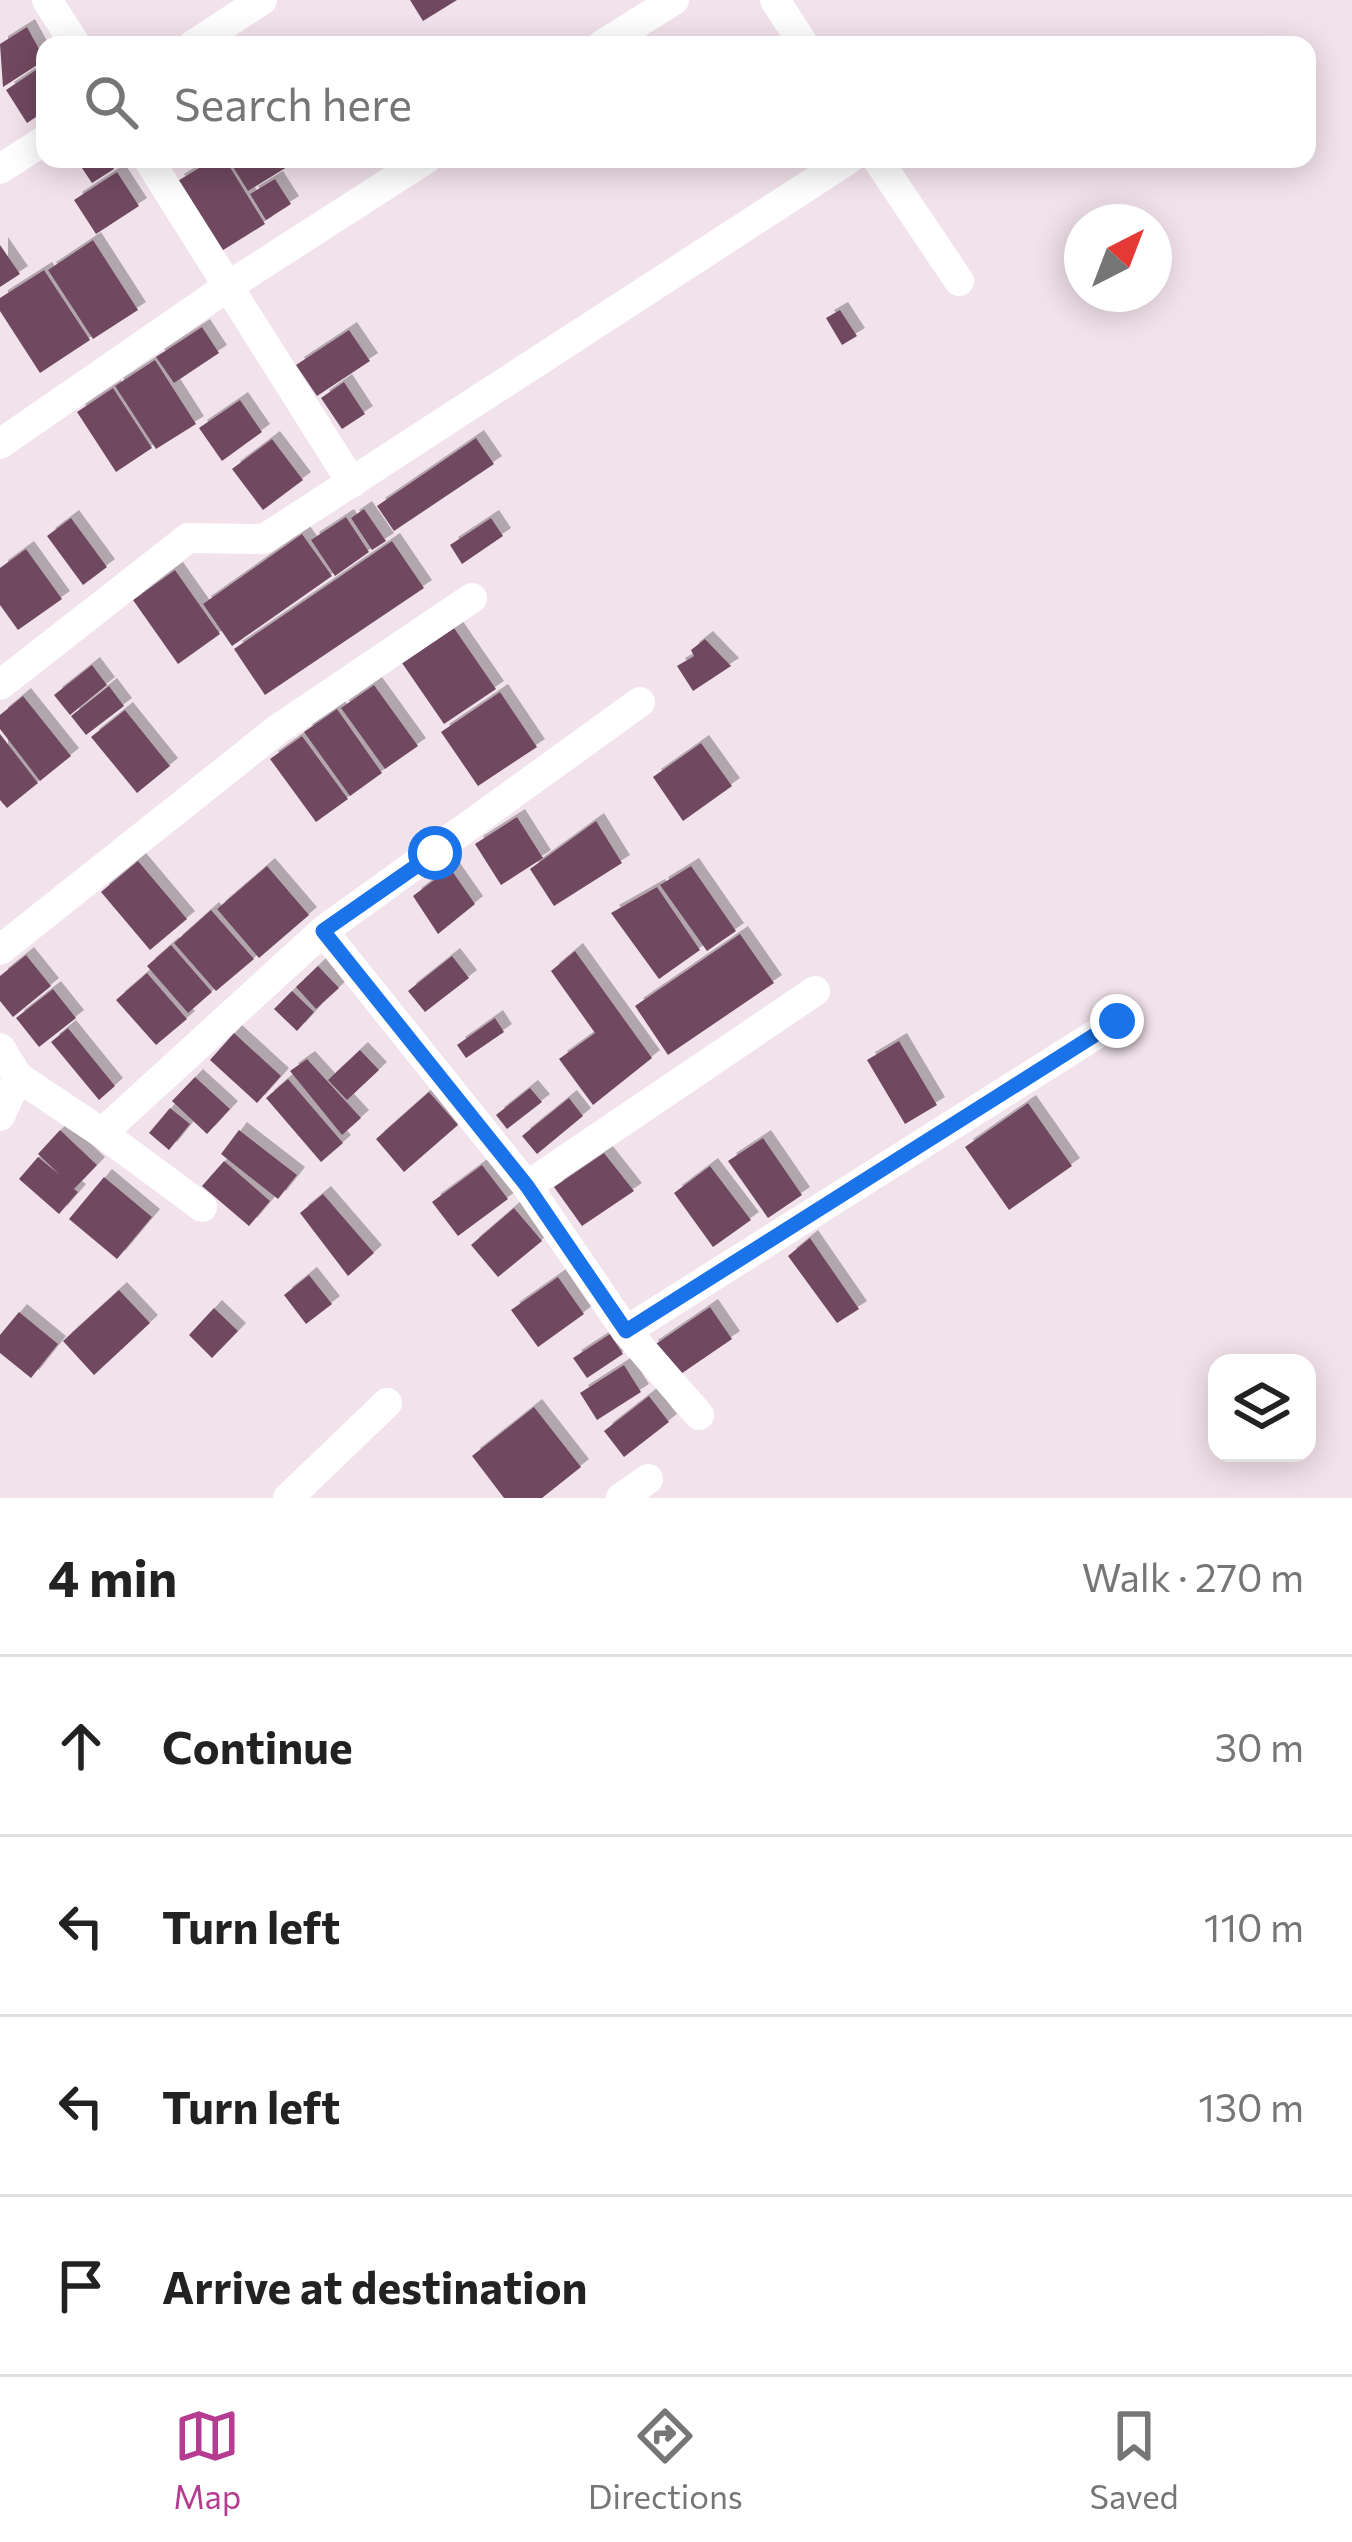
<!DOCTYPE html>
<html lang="en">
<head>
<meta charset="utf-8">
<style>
  :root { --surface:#fff; --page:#f6f6f6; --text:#222; --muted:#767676; --line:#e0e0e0; --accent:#b53d91 }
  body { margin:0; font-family:Commissioner,sans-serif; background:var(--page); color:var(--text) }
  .controls { position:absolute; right:36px; bottom:36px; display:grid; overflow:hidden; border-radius:24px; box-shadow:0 6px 30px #0003 }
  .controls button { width:108px; height:108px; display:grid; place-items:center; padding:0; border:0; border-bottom:3px solid var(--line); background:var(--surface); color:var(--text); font:60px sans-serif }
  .compass { position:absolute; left:1064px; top:204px; width:108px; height:108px; border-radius:50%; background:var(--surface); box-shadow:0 6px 30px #0003; rotate:42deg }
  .stop { position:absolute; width:36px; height:36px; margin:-27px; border:9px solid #1a73e8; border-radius:50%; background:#fff }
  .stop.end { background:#1a73e8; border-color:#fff; box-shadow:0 3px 12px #0008 }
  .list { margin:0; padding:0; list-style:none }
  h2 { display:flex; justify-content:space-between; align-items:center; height:156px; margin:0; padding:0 48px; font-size:51px }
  h2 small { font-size:39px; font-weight:400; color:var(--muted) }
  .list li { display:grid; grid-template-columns:78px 1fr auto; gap:36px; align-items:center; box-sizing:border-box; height:180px; padding:0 48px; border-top:3px solid var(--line) }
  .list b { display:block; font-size:45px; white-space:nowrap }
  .list em { font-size:39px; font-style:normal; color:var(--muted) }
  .icon { flex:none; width:66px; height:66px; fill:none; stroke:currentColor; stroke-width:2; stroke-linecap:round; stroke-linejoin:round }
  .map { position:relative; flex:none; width:1352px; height:1498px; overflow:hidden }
  .search { position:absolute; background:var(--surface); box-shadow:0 6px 30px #0003; left:36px; right:36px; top:36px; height:132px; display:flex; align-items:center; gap:30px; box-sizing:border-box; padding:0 42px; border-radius:24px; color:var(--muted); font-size:45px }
  .sheet { height:876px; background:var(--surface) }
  nav { display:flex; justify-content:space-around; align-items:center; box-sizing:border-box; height:168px; border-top:3px solid var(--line); background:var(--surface); font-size:33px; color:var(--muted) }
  nav a { display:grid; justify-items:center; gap:6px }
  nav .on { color:var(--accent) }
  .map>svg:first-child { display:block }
</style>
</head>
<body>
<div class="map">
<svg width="1352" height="1498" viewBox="0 0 1352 1498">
  <defs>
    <filter id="shadow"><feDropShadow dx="8" dy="-8" stdDeviation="0" flood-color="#0004"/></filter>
  </defs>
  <rect width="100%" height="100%" fill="#f2e2eb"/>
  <path fill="#704961" filter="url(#shadow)" d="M410,0H457L423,21Z
    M27,27L45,60L3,87L0,44Z
    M45,64V111L27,123L6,90Z
    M76,159H107L114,169L92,183Z
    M214,159H225L265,224L220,252L176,182Z
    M228,159H300L248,191Z
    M117,172L139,206L96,234L74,200Z
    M275,179L291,204L266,220L250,194Z
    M93,240L138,310L93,339L48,270Z
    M0,245L20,274L0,287Z
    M44,270L90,340L40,373L0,311V298Z
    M840,310L857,336L842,345L826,318Z
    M202,327L219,353L174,383L156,357Z
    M349,330L370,361L317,396L296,365Z
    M155,360L196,424L156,449L115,386Z
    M344,382L365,414L342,429L321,398Z
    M113,388L152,448L116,472L77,412Z
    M240,400L262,432L222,461L199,428Z
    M476,438L494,464L394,531L377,506Z
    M272,439L303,480L263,510L232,469Z
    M364,509L386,541L372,550L351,518Z
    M346,517L369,552L335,576L311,540Z
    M71,518L107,567L83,585L47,536Z
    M491,518L503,536L462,564L450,545Z
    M302,534L332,576L232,646L203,604Z
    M392,541L424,588L265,695L234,649Z
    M26,549L62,599L18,630L0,605V568Z
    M175,570L220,634L178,664L133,600Z
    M454,628L496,689L444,724L402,663Z
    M705,639L731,666L693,691L677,666L694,656L691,650Z
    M92,665L107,685L70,715L54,695Z
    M374,685L418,746L385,769L341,708Z
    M109,686L124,706L86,735L71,716Z
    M500,692L537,747L478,786L441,732Z
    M23,696L71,756L40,781L0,729V715Z
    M337,709L382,773L350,796L304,732Z
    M125,710L170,766L137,793L91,737Z
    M0,734L38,783L7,808L0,800Z
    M302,736L348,799L316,822L270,759Z
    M701,743L732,786L683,821L653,777Z
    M517,817L543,858L501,885L475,844Z
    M596,821L622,863L554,906L530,869Z
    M138,861L187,919L150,950L101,892Z
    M267,866L309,915L259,958L217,909Z
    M691,866L736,931L707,951L660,885Z
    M450,868L475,904L438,934L413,896Z
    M657,887L700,950L659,979L611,913Z
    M211,910L254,959L216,991L174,943Z
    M740,934L774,983L668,1055L635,1006Z
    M171,945L212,992L188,1013L147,966Z
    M575,951L652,1058L593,1105L559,1059L595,1033L551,971Z
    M26,955L51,986L13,1017L0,1001V976Z
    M452,956L469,978L425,1012L408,991Z
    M318,966L339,988L316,1009L296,987Z
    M147,973L187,1019L156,1045L116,1000Z
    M53,989L76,1018L39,1047L16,1018Z
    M292,991L314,1012L297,1031L274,1009Z
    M495,1018L504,1032L466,1058L457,1045Z
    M68,1028L115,1086L99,1100L51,1042Z
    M234,1033L281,1076L257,1103L210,1060Z
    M899,1041L937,1105L905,1124L867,1060Z
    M360,1050L379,1070L347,1100L328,1080Z
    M307,1059L361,1118L342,1135L290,1071Z
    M195,1077L230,1109L207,1134L172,1101Z
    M288,1079L343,1143L321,1162L266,1098Z
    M530,1088L542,1102L507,1129L496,1115Z
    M429,1092L458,1125L404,1172L376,1139Z
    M569,1098L583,1116L537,1154L522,1136Z
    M1028,1103L1072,1166L1009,1210L965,1147Z
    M170,1108L190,1124L169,1150L149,1133Z
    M60,1130L97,1165L74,1189L78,1192L59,1214L19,1179L38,1157L60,1175L38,1154Z
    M239,1130L297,1175L278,1199L221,1154Z
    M763,1138L802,1195L768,1218L728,1161Z
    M604,1153L634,1191L582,1226L554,1187Z
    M224,1161L270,1201L249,1226L202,1186Z
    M482,1165L508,1199L458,1236L432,1202Z
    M710,1166L751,1220L713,1247L674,1193Z
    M104,1177L152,1217L117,1259L69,1219Z
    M323,1194L374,1253L348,1276L300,1213Z
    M514,1208L542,1241L498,1277L471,1245Z
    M810,1238L859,1309L837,1323L788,1256Z
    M309,1275L332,1304L306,1324L284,1295Z
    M558,1277L584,1314L538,1347L511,1310Z
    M119,1290L150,1323L94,1375L63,1341Z
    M710,1307L732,1339L672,1380L650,1348Z
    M214,1308L238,1331L212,1358L189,1335Z
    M19,1312L58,1344L31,1378L0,1353V1335Z
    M610,1334L623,1354L587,1378L573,1358Z
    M624,1365L641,1392L597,1420L580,1393Z
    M649,1396L669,1422L624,1457L604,1431Z
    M534,1407L581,1467L542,1498H504L472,1456Z"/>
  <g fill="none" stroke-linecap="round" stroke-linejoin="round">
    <path stroke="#fff" stroke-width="30" d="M47,0L76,45
      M775,0L804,45
      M193,45L262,0
      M602,45L674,0
      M148,159L352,483
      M877,159L959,281
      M0,169L45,140
      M0,444L227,287L426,159
      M0,685L188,538L264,539L849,159
      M323,931L640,702
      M0,950L278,729L472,598
      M0,1048L18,1077L0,1116
      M18,1077L102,1133L323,931L527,1186L626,1331L699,1415
      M102,1133L202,1207
      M527,1186L815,991
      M626,1331L1117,1021
      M288,1498L387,1403
      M621,1498L648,1479"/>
  </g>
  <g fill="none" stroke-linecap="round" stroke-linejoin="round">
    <path stroke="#1a73e8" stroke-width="15" d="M435,853L323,931L527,1186L626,1331L1117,1021"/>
  </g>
</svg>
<div class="controls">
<button><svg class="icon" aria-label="layers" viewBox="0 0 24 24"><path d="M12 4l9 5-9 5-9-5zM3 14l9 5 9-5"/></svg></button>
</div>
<svg class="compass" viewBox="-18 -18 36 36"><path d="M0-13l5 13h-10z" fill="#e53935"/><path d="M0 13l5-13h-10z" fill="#767676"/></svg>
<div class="stop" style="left:435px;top:853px"></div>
<div class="stop end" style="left:1117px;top:1021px"></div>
<div class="search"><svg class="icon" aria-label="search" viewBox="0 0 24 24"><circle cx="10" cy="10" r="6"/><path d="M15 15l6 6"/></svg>Search here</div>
</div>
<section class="sheet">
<h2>4 min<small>Walk · 270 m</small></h2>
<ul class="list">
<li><svg class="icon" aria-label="ahead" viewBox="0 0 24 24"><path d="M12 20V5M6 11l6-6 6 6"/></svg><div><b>Continue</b></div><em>30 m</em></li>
<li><svg class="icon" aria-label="left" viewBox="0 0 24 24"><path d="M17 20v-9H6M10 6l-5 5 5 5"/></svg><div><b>Turn left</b></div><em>110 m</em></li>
<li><svg class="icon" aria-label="left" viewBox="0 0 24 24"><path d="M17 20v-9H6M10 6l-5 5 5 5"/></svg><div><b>Turn left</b></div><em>130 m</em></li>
<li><svg class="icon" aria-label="arrive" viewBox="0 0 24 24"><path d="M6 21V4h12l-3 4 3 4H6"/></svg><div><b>Arrive at destination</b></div></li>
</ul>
</section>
<nav>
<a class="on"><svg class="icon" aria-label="map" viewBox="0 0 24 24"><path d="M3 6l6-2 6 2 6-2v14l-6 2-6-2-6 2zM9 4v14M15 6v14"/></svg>Map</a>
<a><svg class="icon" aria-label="directions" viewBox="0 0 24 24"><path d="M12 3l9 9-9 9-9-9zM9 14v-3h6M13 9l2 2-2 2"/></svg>Directions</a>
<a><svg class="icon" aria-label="saved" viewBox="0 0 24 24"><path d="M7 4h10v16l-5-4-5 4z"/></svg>Saved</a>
</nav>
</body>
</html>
